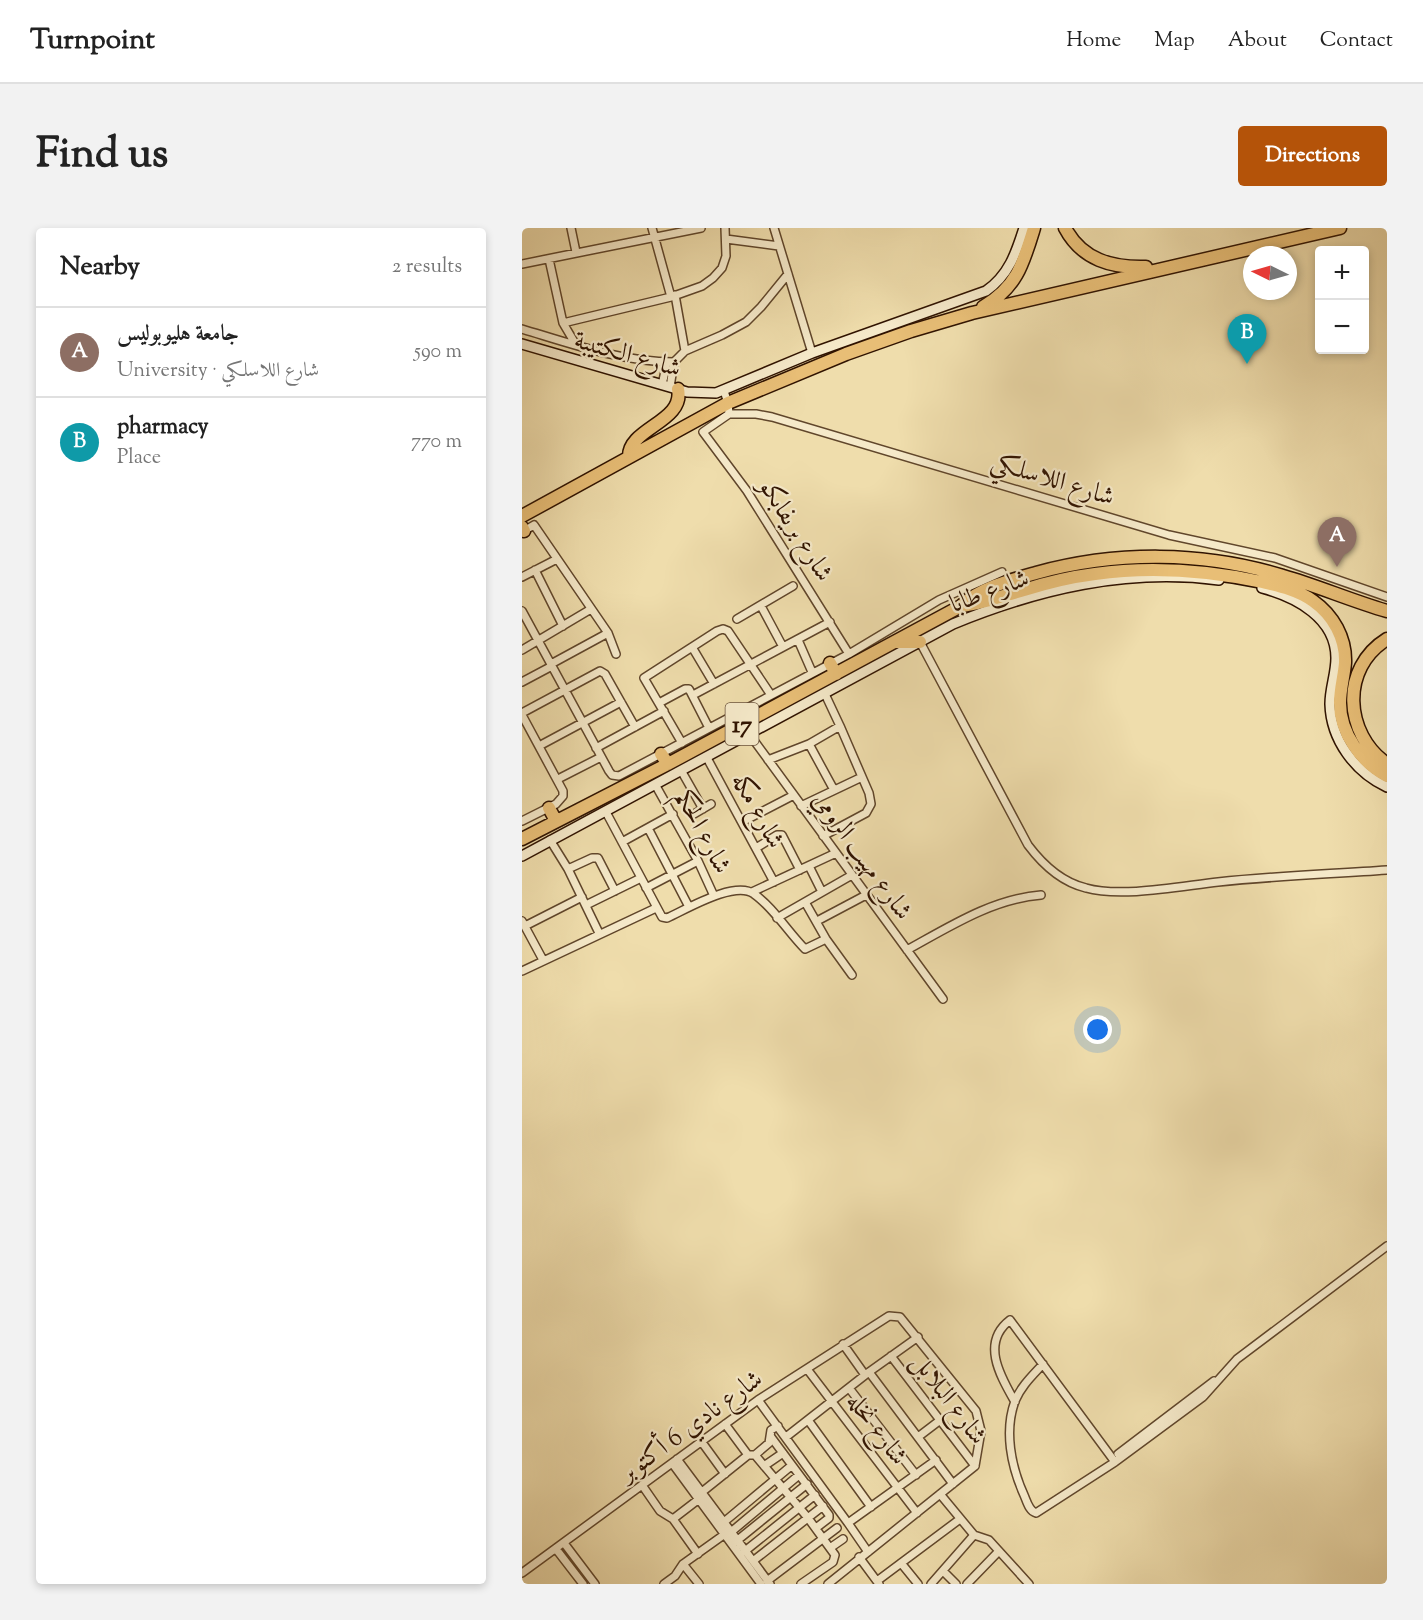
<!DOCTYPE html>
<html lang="en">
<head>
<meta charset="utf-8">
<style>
  :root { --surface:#fff; --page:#f2f2f2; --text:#222; --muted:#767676; --line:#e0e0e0; --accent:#b45309 }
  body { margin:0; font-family:"Sorts Mill Goudy",Amiri,serif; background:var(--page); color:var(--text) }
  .controls { position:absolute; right:18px; top:18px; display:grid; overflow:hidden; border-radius:6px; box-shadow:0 3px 9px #0003 }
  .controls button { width:54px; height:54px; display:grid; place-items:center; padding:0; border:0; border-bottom:2px solid var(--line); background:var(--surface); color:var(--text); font:30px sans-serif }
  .compass { position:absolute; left:721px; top:18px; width:54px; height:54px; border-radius:50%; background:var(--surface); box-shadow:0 3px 9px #0003; rotate:275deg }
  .you { position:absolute; left:576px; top:802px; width:21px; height:21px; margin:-15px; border:4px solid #fff; border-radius:50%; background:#1a73e8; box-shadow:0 0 0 9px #1a73e833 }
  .badge { display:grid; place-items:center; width:39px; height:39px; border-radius:50%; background:var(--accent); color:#fff; font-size:20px; font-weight:700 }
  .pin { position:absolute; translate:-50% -50px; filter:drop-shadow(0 2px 3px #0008) }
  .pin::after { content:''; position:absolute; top:32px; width:21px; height:18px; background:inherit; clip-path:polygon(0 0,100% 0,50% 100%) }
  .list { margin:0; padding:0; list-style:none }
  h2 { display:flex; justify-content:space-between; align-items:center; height:78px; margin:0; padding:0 24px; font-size:26px }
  h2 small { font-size:20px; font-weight:400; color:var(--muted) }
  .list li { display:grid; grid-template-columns:39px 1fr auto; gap:18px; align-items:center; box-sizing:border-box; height:90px; padding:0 24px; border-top:2px solid var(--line) }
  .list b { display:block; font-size:22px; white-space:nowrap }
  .list p { margin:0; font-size:20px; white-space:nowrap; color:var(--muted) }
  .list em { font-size:20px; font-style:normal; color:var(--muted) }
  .map { position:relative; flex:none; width:865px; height:1356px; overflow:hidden; border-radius:6px }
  header { display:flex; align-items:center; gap:36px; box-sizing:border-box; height:84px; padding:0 30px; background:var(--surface); border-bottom:2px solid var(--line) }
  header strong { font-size:28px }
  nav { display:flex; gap:33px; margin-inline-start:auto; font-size:21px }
  .intro { display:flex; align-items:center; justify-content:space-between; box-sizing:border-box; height:144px; padding:0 36px }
  h1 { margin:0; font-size:42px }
  .button { padding:15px 27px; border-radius:6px; background:var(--accent); color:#fff; font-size:21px; font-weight:700 }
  main { display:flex; gap:36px; padding:0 36px }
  aside { flex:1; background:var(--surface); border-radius:6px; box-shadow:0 3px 9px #0003 }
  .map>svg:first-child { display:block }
</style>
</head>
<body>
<header>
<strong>Turnpoint</strong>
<nav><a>Home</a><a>Map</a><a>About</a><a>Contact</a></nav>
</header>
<div class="intro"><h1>Find us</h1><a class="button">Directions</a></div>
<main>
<aside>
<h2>Nearby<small>2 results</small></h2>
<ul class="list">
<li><span class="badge" style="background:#8d6e63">A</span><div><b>جامعة هليوبوليس</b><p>University · شارع اللاسلكي</p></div><em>590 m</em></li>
<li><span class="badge" style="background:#0f9aa8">B</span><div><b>pharmacy</b><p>Place</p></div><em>770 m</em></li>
</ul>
</aside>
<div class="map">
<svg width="865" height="1356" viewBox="0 0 865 1356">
  <rect width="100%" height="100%" fill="#efddac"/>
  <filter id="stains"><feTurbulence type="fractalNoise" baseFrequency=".00333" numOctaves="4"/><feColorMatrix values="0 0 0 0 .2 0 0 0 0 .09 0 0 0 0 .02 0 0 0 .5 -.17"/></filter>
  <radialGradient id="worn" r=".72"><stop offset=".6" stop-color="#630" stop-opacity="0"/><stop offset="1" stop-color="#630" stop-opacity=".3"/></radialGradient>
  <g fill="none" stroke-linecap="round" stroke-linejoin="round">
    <g stroke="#60462b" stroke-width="10">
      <path id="street" d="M49,0L54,24
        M130,0L149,69
        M252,0L290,125
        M204,11L257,18
        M27,31L41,95L54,117
        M0,36L179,0
        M153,67L163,123
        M41,95L149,69L180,58L191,50L200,40L204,28L203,0
        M0,101C50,116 100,134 152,134
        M140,157L145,134
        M148,159L152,134L163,123L200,107L224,94L239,79L266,46
        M202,163L206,175L207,186H234L250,189L647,307L753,330L865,369
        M207,186L181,204L225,263L327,426
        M0,304L12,297L86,405L94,426
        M13,342L41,398
        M0,349L35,331
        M239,378L261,419
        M0,383L87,543L90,547L97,548L327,426L417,372L480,344
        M215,391L271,358
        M276,412L290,444
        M398,414L506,617C521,637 539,654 564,660C599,670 659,658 696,654C752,648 809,646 865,642
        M170,419L192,456
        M0,422L69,381
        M29,436L86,405
        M0,454L30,438
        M303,466L318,498
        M171,467L308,394
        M137,475L163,461H167L187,500
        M0,485L78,443L83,446L113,499
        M0,487L41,563V568L34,576L0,593
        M228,507L421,771
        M160,515L122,450L195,403L201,401L206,403L249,467
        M287,516L312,562
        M17,518L99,474
        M74,520L142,483
        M185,530L252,654
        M246,532L287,516L318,498L347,565L349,576L344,585L301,608
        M160,544L181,581
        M36,551L79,529
        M134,558L176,633L192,668
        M279,578L340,549
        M84,584L140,689L145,690C165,681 213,652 232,666C251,679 266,704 283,721L304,711
        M172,586L189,576
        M220,594L272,567
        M126,600L167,679
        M28,612L46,641L77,705
        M100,614L151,586
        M234,620L255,607H260L278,642
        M287,638L300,664
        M46,641L70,630H76L93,663
        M124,660L176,633
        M230,664L314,625
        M283,674L304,711L330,747
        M64,677L119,650
        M255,690L330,647
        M0,693L21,732
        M295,693L344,667
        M3,698L60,669
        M385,722C427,699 470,671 519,667
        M0,743L134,680
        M321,1116L343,1147
        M369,1128L453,1238
        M521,1136C511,1147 499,1158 493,1173C482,1203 489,1238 502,1267C505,1274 507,1283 514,1285L593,1234L681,1169L715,1131L865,1018
        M285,1141L395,1285
        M347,1144L431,1256
        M327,1160L394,1247
        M236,1172L326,1295
        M493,1174C479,1149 458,1115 488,1092L593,1234
        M286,1192L349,1279
        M203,1196L226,1227
        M249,1209L307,1287V1290L294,1300
        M264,1209L347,1144L396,1109
        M396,1209L417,1193
        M179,1213L203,1246
        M596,1226L692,1153
        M233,1227L247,1215L249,1202L256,1198
        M155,1231L248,1356
        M150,1235L239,1356
        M242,1238L261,1225
        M120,1257L138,1283L151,1291L176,1326
        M180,1264L226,1227H233L286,1290L313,1327L311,1334L279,1356
        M418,1266L452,1307L467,1312L507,1356
        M151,1291L177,1271
        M202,1294L269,1238
        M209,1304L277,1247
        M42,1315L73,1356
        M212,1315L285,1256
        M308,1320L321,1311
        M34,1321L61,1356
        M223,1323L293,1267
        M346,1324L326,1295L414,1232
        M337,1329L357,1356
        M231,1333L301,1278
        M379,1335L396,1356
        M161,1336L177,1356
        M421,1343L434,1356
        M0,1345L236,1172L367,1088L378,1089L454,1183L459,1203L453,1238
        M245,1353L315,1300
        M355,1353L438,1291
        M142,1356L153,1348L161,1336L203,1306
        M306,1356L453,1238
        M409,1356L452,1307
        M445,1356L477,1323"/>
    </g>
    <g stroke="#301300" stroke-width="12">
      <path id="secondary" d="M0,116L165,164L194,165L290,125L464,63C487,47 494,25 502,0
        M740,360C774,369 814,390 814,430C814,446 808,460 808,476C809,512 833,544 865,559
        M0,628L431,396C516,361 605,340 697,352"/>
    </g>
    <g stroke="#301300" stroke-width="15">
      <path id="highway" d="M543,0C560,32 590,40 624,39
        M461,79C495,59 501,36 512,0
        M107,229C106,200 163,194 156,161
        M0,288L206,175L324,126L389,103L450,85L818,0
        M0,299L2,303
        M440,378C461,375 481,368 502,362C524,355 549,349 573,346C630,338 683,342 740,354C757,358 776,362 791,373C811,387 824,410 823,435C822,448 818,461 818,475C818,505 839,534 865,548
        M865,411C818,440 822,506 865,536
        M375,414H398
        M308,435L314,446
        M139,526L146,536
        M27,580L34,593
        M0,611L146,536L439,378C458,360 489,352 514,345C594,323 681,323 761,348C796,358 830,373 865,383"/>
    </g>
    <use href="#street" stroke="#f5e9c9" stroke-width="7"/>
    <use href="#secondary" stroke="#f5e9c9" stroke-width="9"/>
    <use href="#highway" stroke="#e8be76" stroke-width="12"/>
  </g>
  <g text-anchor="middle" stroke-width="4.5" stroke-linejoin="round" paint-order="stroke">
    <rect fill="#f5e9c9" stroke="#6b533c" stroke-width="1.5" x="203.5" y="475" width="33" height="42" rx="4.5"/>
    <g font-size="24" font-weight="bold" fill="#301300">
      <text x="220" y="504">17</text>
    </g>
    <g font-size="26" fill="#301300" stroke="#f5e9c9">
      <text transform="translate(106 125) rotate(16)" y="9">شارع الكتيبة</text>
      <text transform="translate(531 250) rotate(17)" y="9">شارع اللاسلكي</text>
      <text transform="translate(275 301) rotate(58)" y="9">شارع بريفابكو</text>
      <text transform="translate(467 362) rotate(-20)" y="9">شارع طابا</text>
      <text transform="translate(237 582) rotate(61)" y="9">شارع مكه</text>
      <text transform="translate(182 603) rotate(62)" y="9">شارع الحكم</text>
      <text transform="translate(341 627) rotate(54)" y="9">شارع مهيب الرومي</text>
      <text transform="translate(428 1170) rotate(53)" y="9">شارع البلابل</text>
      <text transform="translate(168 1197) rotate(-36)" y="9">شارع نادي 6 أكتوبر</text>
      <text transform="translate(356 1200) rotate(53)" y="9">شارع نخله</text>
    </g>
  </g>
  <rect width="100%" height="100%" filter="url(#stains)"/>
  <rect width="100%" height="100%" fill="url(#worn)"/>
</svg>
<div class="controls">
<button>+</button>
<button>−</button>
</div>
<svg class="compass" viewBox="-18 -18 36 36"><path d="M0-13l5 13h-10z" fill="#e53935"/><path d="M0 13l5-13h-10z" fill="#767676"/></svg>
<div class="you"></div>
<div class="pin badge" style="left:815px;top:339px;background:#8d6e63">A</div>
<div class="pin badge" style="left:725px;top:136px;background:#0f9aa8">B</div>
</div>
</main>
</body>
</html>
